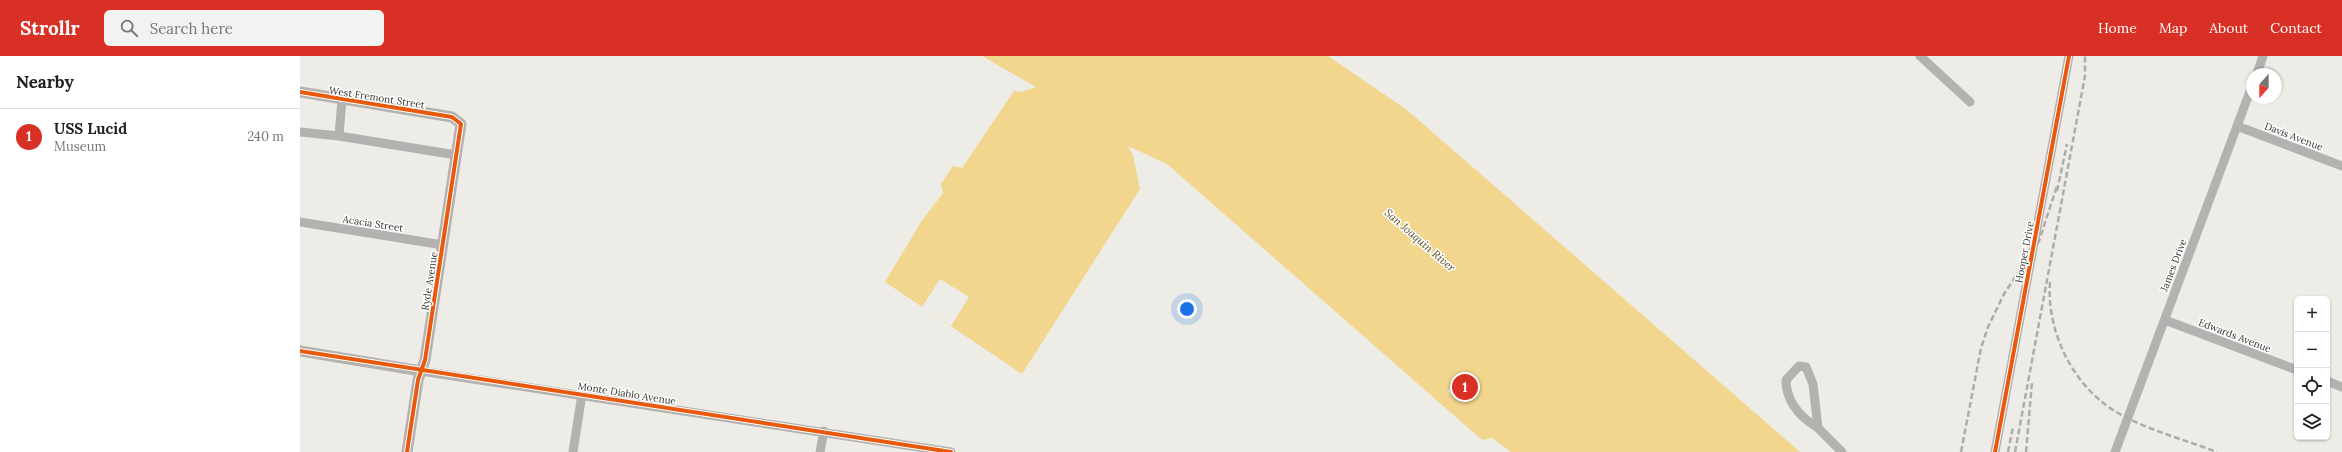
<!DOCTYPE html>
<html lang="en">
<head>
<meta charset="utf-8">
<style>
  :root { --surface:#fff; --page:#f2f2f2; --text:#222; --muted:#767676; --line:#e0e0e0; --accent:#d93025 }
  body { margin:0; font-family:Lora,serif; background:var(--page); color:var(--text) }
  .controls { position:absolute; right:12px; bottom:12px; display:grid; overflow:hidden; border-radius:6px; box-shadow:0 1px 3px #0004 }
  .controls button { width:36px; height:36px; display:grid; place-items:center; padding:0; border:0; border-bottom:1px solid var(--line); background:var(--surface); color:var(--text); font:20px sans-serif }
  .compass { position:absolute; left:1946px; top:12px; width:36px; height:36px; border-radius:50%; background:var(--surface); box-shadow:0 1px 3px #0004; rotate:201deg }
  .you { position:absolute; left:887px; top:253px; width:14px; height:14px; margin:-10px; border:3px solid #fff; border-radius:50%; background:#1a73e8; box-shadow:0 0 0 6px #1a73e833 }
  .badge { display:grid; place-items:center; width:26px; height:26px; border-radius:50%; background:var(--accent); color:#fff; font-size:13px; font-weight:700 }
  .pin { position:absolute; translate:-50% -50%; border:2px solid #fff; box-shadow:0 1px 4px #0006 }
  .list { margin:0; padding:0; list-style:none }
  h2 { display:flex; justify-content:space-between; align-items:center; height:52px; margin:0; padding:0 16px; font-size:17px }
  h2 small { font-size:13px; font-weight:400; color:var(--muted) }
  .list li { display:grid; grid-template-columns:26px 1fr auto; gap:12px; align-items:center; box-sizing:border-box; height:56px; padding:0 16px; border-top:1px solid var(--line) }
  .list b { display:block; font-size:15px; white-space:nowrap }
  .list p { margin:0; font-size:13px; white-space:nowrap; color:var(--muted) }
  .list em { font-size:13px; font-style:normal; color:var(--muted) }
  .icon { flex:none; width:22px; height:22px; fill:none; stroke:currentColor; stroke-width:2; stroke-linecap:round; stroke-linejoin:round }
  .map { position:relative; flex:none; width:2042px; height:396px; overflow:hidden }
  header { display:flex; align-items:center; gap:24px; box-sizing:border-box; height:56px; padding:0 20px; background:var(--accent); color:#fff }
  header strong { font-size:19px }
  nav { display:flex; gap:22px; margin-inline-start:auto; font-size:14px }
  .search { width:280px; height:36px; background:var(--page); display:flex; align-items:center; gap:10px; box-sizing:border-box; padding:0 14px; border-radius:6px; color:var(--muted); font-size:15px }
  main { display:flex }
  aside { flex:1; background:var(--surface) }
  .map>svg:first-child { display:block }
</style>
</head>
<body>
<header>
<strong>Strollr</strong>
<div class="search"><svg class="icon" aria-label="search" viewBox="0 0 24 24"><circle cx="10" cy="10" r="6"/><path d="M15 15l6 6"/></svg>Search here</div>
<nav><a>Home</a><a>Map</a><a>About</a><a>Contact</a></nav>
</header>
<main>
<aside>
<h2>Nearby<small></small></h2>
<ul class="list">
<li><span class="badge">1</span><div><b>USS Lucid</b><p>Museum</p></div><em>240 m</em></li>
</ul>
</aside>
<div class="map">
<svg width="2042" height="396" viewBox="0 0 2042 396">
  <rect width="100%" height="100%" fill="#eeece6"/>
  <path fill="#f2d68e" d="M682,0H1028L1107,54L1500,396H1211L1192,382L1182,384L867,108L828,90L833,99L840,133L722,318L585,226L621,166L643,137L641,128L653,110L662,112L714,35L721,36L736,31Z"/>
  <path fill="#eeece6" d="M640,223L669,241L651,270L622,251Z
    M1153,329L1165,341L1160,346L1147,335Z"/>
  <g fill="none" stroke-linecap="round" stroke-linejoin="round">
    <path stroke="#b3b2b0" stroke-width="9" d="M1620,0L1670,46
      M1957,18L1963,0
      M42,43L39,80L156,99
      M1937,70L2042,110
      M0,76L39,80
      M0,166L143,189
      M1865,264L1997,314
      M1499,310L1506,311L1513,328L1518,372C1500,361 1486,346 1486,324Z
      M121,315L651,396
      M2027,325L2042,331
      M1518,372L1542,396
      M273,396L282,338
      M520,396L524,375
      M1695,396L1769,0
      M1815,396L1952,30"/>
    <path stroke="#b3b2b0" stroke-width="11" d="M0,36L152,61L161,68L125,304L118,324L107,396
      M0,295L121,315"/>
    <path stroke="#adacaa" stroke-width="2.5" stroke-dasharray="6 3" stroke-linecap="butt" d="M1757,135L1767,88
      M1750,226C1746,276 1774,332 1818,357C1848,374 1885,384 1917,396
      M1661,396L1681,292L1688,271L1704,238L1739,185L1757,130
      M1708,396L1713,371
      M1715,396L1785,20V0
      M1726,396L1732,326"/>
    <g stroke="#fff" stroke-width="6">
      <path id="cycleway" d="M0,36L152,61L161,68L125,304L118,324L107,396
        M0,295L651,396
        M1695,396L1769,0"/>
    </g>
    <use href="#cycleway" stroke="#e8590c" stroke-width="4"/>
  </g>
  <g text-anchor="middle" stroke-width="3" stroke-linejoin="round" paint-order="stroke">
    <g font-size="10" fill="#34332e" stroke="#fff">
      <text transform="translate(77 41) rotate(9)" y="4">West Fremont Street</text>
      <text transform="translate(1994 80) rotate(21)" y="4">Davis Avenue</text>
      <text transform="translate(73 167) rotate(9)" y="4">Acacia Street</text>
      <text transform="translate(1724 196) rotate(-79)" y="4">Hooper Drive</text>
      <text transform="translate(1873 209) rotate(-69)" y="4">James Drive</text>
      <text transform="translate(129 225) rotate(-81)" y="4">Ryde Avenue</text>
      <text transform="translate(1935 279) rotate(21)" y="4">Edwards Avenue</text>
      <text transform="translate(327 337) rotate(9)" y="4">Monte Diablo Avenue</text>
    </g>
    <g font-size="11" font-style="italic" fill="#5d4d23" stroke="#fff">
      <text transform="translate(1120 184) rotate(41)" y="4">San Joaquin River</text>
    </g>
  </g>
</svg>
<div class="controls">
<button>+</button>
<button>−</button>
<button><svg class="icon" aria-label="locate" viewBox="0 0 24 24"><circle cx="12" cy="12" r="6"/><path d="M12 2v4M12 18v4M2 12h4M18 12h4"/></svg></button>
<button><svg class="icon" aria-label="layers" viewBox="0 0 24 24"><path d="M12 4l9 5-9 5-9-5zM3 14l9 5 9-5"/></svg></button>
</div>
<svg class="compass" viewBox="-18 -18 36 36"><path d="M0-13l5 13h-10z" fill="#e53935"/><path d="M0 13l5-13h-10z" fill="#767676"/></svg>
<div class="you"></div>
<div class="pin badge" style="left:1165px;top:331px">1</div>
</div>
</main>
</body>
</html>
